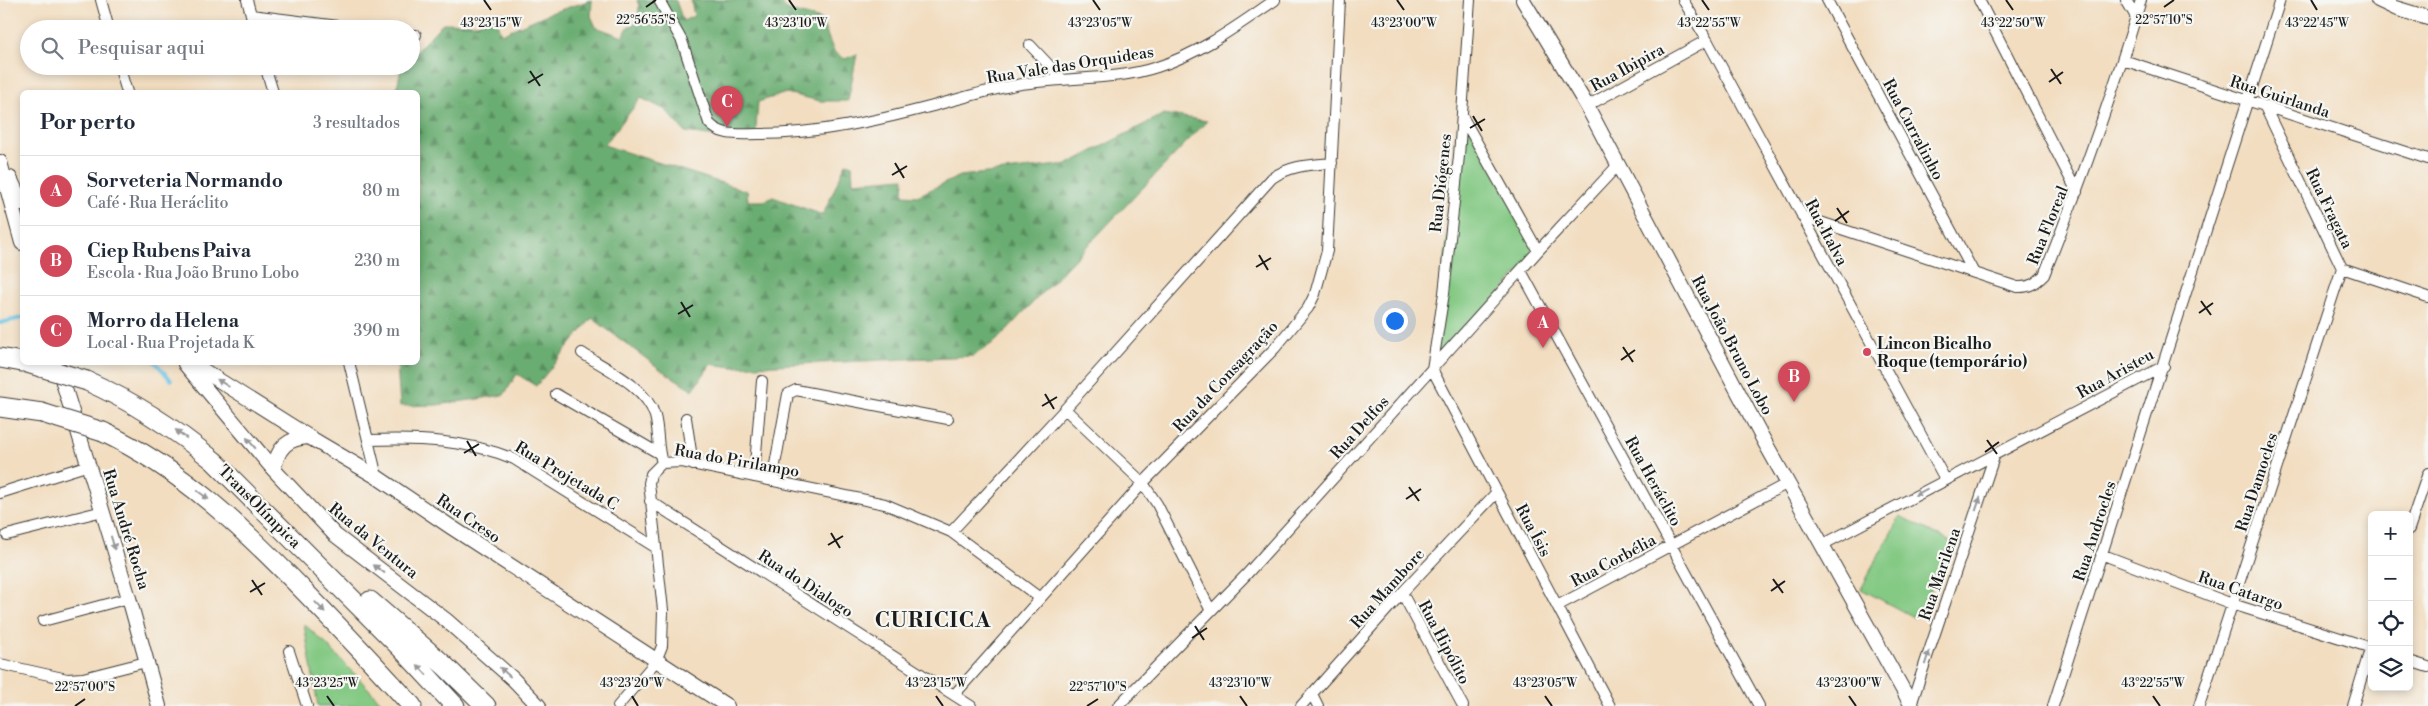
<!DOCTYPE html>
<html lang="pt">
<head>
<meta charset="utf-8">
<style>
  :root { --surface:#fff; --page:#f2f2f3; --text:#1f2937; --muted:#747a83; --line:#e0e1e3; --accent:#d1495b }
  body { margin:0; font-family:"Libre Bodoni",serif; background:var(--page); color:var(--text) }
  .controls { position:absolute; right:15px; bottom:15px; display:grid; overflow:hidden; border-radius:8px; box-shadow:0 2px 8px #0003 }
  .controls button { width:45px; height:45px; display:grid; place-items:center; padding:0; border:0; border-bottom:1px solid var(--line); background:var(--surface); color:var(--text); font:25px sans-serif }
  .you { position:absolute; left:1394px; top:320px; width:18px; height:18px; margin:-12px; border:4px solid #fff; border-radius:50%; background:#1a73e8; box-shadow:0 0 0 8px #1a73e833 }
  .badge { display:grid; place-items:center; width:32px; height:32px; border-radius:50%; background:var(--accent); color:#fff; font-size:16px; font-weight:700 }
  .pin { position:absolute; translate:-50% -41px; filter:drop-shadow(0 1px 2px #0008) }
  .pin::after { content:''; position:absolute; top:26px; width:18px; height:15px; background:inherit; clip-path:polygon(0 0,100% 0,50% 100%) }
  .list { margin:0; padding:0; list-style:none }
  h2 { display:flex; justify-content:space-between; align-items:center; height:65px; margin:0; padding:0 20px; font-size:21px }
  h2 small { font-size:16px; font-weight:400; color:var(--muted) }
  .list li { display:grid; grid-template-columns:32px 1fr auto; gap:15px; align-items:center; box-sizing:border-box; height:70px; padding:0 20px; border-top:1px solid var(--line) }
  .list b { display:block; font-size:19px; white-space:nowrap }
  .list p { margin:0; font-size:16px; white-space:nowrap; color:var(--muted) }
  .list em { font-size:16px; font-style:normal; color:var(--muted) }
  .icon { flex:none; width:28px; height:28px; fill:none; stroke:currentColor; stroke-width:2; stroke-linecap:round; stroke-linejoin:round }
  .map { position:relative; flex:none; width:2428px; height:706px; overflow:hidden }
  .search { position:absolute; background:var(--surface); box-shadow:0 2px 8px #0003; left:20px; top:20px; width:400px; height:55px; display:flex; align-items:center; gap:12px; box-sizing:border-box; padding:0 18px; border-radius:28px; color:var(--muted); font-size:19px }
  .panel { position:absolute; background:var(--surface); box-shadow:0 2px 8px #0003; left:20px; top:90px; width:400px; height:275px; border-radius:8px }
  .map>svg:first-child { display:block }
</style>
</head>
<body>
<div class="map">
<svg width="2428" height="706" viewBox="0 0 2428 706">
  <defs>
    <pattern id="forest-firs" width="22" height="20" patternUnits="userSpaceOnUse" patternTransform="scale(1.25)"><rect width="22" height="20" fill="#6bad72"/><path d="M5 1l3.5 6h-7zM16 11l3.5 6h-7z" fill="#578c5d"/></pattern>
  </defs>
  <rect width="100%" height="100%" fill="#f6f6f2"/>
  <filter id="ink" filterUnits="userSpaceOnUse"><feTurbulence type="fractalNoise" baseFrequency=".02" numOctaves="2"/><feDisplacementMap in="SourceGraphic" scale="10" xChannelSelector="R" yChannelSelector="G"/><feConvolveMatrix kernelMatrix="1 2 1 2 8 2 1 2 1" color-interpolation-filters="sRGB"/></filter>
  <filter id="wash" filterUnits="userSpaceOnUse"><feTurbulence type="fractalNoise" baseFrequency=".0096" numOctaves="4" result="noise"/><feDisplacementMap in="SourceGraphic" scale="20" xChannelSelector="R" yChannelSelector="G"/><feGaussianBlur stdDeviation="1.12" result="paint"/><feColorMatrix in="noise" values="0 0 0 0 0 0 0 0 0 0 0 0 0 0 0 0 0 1.4 0 .05"/><feComposite in="paint" operator="in"/></filter>
  <g filter="url(#wash)">
    <rect width="100%" height="100%" fill="#f2ddc0"/>
    <path fill="url(#forest-firs)" stroke="#446447" d="M592,0L591,16L596,27L623,37L628,27L638,22L639,6L637,0H673L676,1L683,21L694,16L691,0H777L789,11L821,19L834,52L845,59L857,54L848,101H820L786,93L758,102L755,141L685,132L666,110L641,98L604,145L747,191L748,201H764L773,197L823,215L846,163L852,165L853,182L904,178L903,195L917,196L960,176L1068,164L1164,114L1207,121L996,341L973,356L733,367L711,364L693,390L660,369L592,318L536,386L517,374L504,395L437,405L400,406L397,363L418,362V92H396L401,69L403,66H411V57L443,23L477,24L495,18L501,34L550,13Z"/>
    <path fill="#84c984" stroke="#507250" d="M1462,115L1538,251L1432,369Z
      M1900,516L1955,544L1915,618L1861,589Z
      M304,624L327,645L385,706H318Z"/>
    <g fill="none" stroke-linecap="round" stroke-linejoin="round">
      <path stroke="#65c1e3" stroke-width="4" d="M0,323L22,318
        M155,362L171,380"/>
    </g>
  </g>
  <g filter="url(#ink)">
    <g fill="none" stroke-linecap="round" stroke-linejoin="round">
      <g stroke="#3c3935" stroke-width="12">
        <path id="street" d="M101,0L109,29
          M247,0L255,29
          M659,0L682,41L709,123C721,137 740,134 758,134C818,134 876,121 933,106C959,99 984,91 1011,86C1058,76 1112,82 1157,67C1201,53 1237,26 1275,0
          M1470,0L1459,156L1444,293L1432,369L1610,706
          M1683,0L1707,40L1945,479
          M1827,0L1974,273
          M1979,0L2077,192
          M2126,0L2136,17
          M251,15L362,29
          M411,35H416
          M1030,45L1062,79
          M2123,60L2428,159
          M119,66L127,92
          M265,66L273,92
          M1587,106L1707,40
          M2265,107L2342,268L2428,297
          M1462,116L1538,251
          M1802,216L2017,287C2029,288 2036,283 2044,275C2080,185 2113,93 2141,0
          M1521,271L1759,706
          M582,353C606,369 646,386 655,416C659,431 657,447 662,463
          M349,362L377,477
          M556,394L660,454
          M1065,409L1143,483L1157,504L1211,611
          M686,418L693,465
          M368,440C417,438 469,440 514,459L655,547
          M754,477L762,381
          M772,481L788,394L796,390L948,419
          M0,493L89,465
          M650,501L971,706
          M2409,529L2428,473
          M951,532L1065,409L1272,178C1291,165 1309,165 1332,163
          M7,535L103,511
          M1822,545L2164,366
          M2101,554L2232,604L2372,648
          M1402,593L1463,706
          M1557,606L1788,483
          M43,621L129,598
          M289,651L307,706
          M2409,661L2428,667
          M0,664L67,679L83,678L146,662
          M1312,694L1318,706
          M954,695L1143,483L1275,348L1308,308L1315,294L1327,251L1340,0
          M1911,705L1995,454
          M618,706L656,661L662,646L663,610L649,483L651,474L662,463L682,462L885,504L951,532L1040,598
          M1118,706L1246,575L1538,251L1618,165
          M1301,706L1402,593L1497,492
          M2053,706L2280,0
          M2199,706L2342,268
          M2353,706L2372,643"/>
      </g>
      <g stroke="#3c3935" stroke-width="16">
        <path id="secondary" d="M1523,0L1587,106L1763,439L1912,706
          M2378,0L2395,8L2428,18
          M0,162L22,243
          M10,178L22,204
          M190,362L309,437L377,477L451,527L727,706
          M185,364L274,470L335,535L446,620L513,679L539,706
          M58,366L129,598L159,706
          M274,470C277,448 287,438 309,437"/>
      </g>
      <g stroke="#3c3935" stroke-width="21">
        <path id="highway" d="M0,358L22,362
          M87,381C134,402 174,428 214,461L403,650L455,706
          M0,407L42,413
          M103,432C183,470 244,529 305,592C341,629 377,667 412,706
          M370,601L444,665L486,706"/>
      </g>
      <use href="#street" stroke="#fff" stroke-width="10"/>
      <use href="#secondary" stroke="#fff" stroke-width="14"/>
      <use href="#highway" stroke="#fff" stroke-width="19"/>
      <g stroke="#3c3935" stroke-width="21" stroke-linecap="butt">
        <path id="highway-bridge" d="M27,363L87,381
          M42,413L103,432"/>
      </g>
      <use href="#highway-bridge" stroke="#fff" stroke-width="19"/>
    </g>
    <defs><path id="oneway-solid" d="M-6-.8H1V-3.2L6.5 0L1 3.2V.8H-6Z" transform="scale(1.25)"/></defs>
    <g fill="#999">
      <use href="#oneway-solid" transform="translate(223 383) rotate(-148)"/>
      <use href="#oneway-solid" transform="translate(181 434) rotate(-143)"/>
      <use href="#oneway-solid" transform="translate(251 443) rotate(-130)"/>
      <use href="#oneway-solid" transform="translate(1921 492) rotate(152)"/>
      <use href="#oneway-solid" transform="translate(203 495) rotate(37)"/>
      <use href="#oneway-solid" transform="translate(1978 504) rotate(-71)"/>
      <use href="#oneway-solid" transform="translate(113 543) rotate(73)"/>
      <use href="#oneway-solid" transform="translate(379 569) rotate(-144)"/>
      <use href="#oneway-solid" transform="translate(320 607) rotate(46)"/>
      <use href="#oneway-solid" transform="translate(1927 658) rotate(-72)"/>
      <use href="#oneway-solid" transform="translate(422 670) rotate(-133)"/>
      <use href="#oneway-solid" transform="translate(505 672) rotate(-139)"/>
    </g>
  </g>
  <path fill="none" stroke="#1c1c1c" stroke-width="2" d="M484,0L491,10M789,0L796,10M1093,0L1100,10M1397,0L1404,10M1702,0L1709,10M2006,0L2013,10M2311,0L2317,10M646,7L656,0M2164,7L2174,0M2051,69L2061,84M530,71L540,86M2049,82L2063,72M528,83L543,74M1473,116L1482,131M1470,128L1485,119M895,163L904,178M892,175L907,166M1837,208L1847,223M1835,221L1849,211M1259,255L1268,270M1256,267L1271,258M2201,301L2211,315M681,302L690,317M2199,313L2213,303M678,314L693,305M1623,347L1633,362M1621,360L1635,350M1045,394L1054,409M1042,406L1057,397M1987,440L1997,454M467,441L476,456M1985,452L1999,442M464,453L479,444M1409,487L1419,501M1406,499L1421,489M831,533L840,548M828,545L843,536M1773,579L1783,593M252,580L262,595M1771,591L1785,581M250,592L265,583M1195,626L1204,640M1192,638L1207,628M327,696L334,706M632,696L638,706M936,696L943,706M1240,696L1247,706M1545,696L1552,706M1849,696L1856,706M2153,696L2160,706M75,706L85,699M1087,706L1098,699"/>
  <circle fill="#d1495b" stroke="#f6f6f2" stroke-width="2" cx="1867" cy="352" r="5"/>
  <g text-anchor="middle" stroke-width="4.5" stroke-linejoin="round" paint-order="stroke">
    <g font-size="16" fill="#1c1c1c" stroke="#f6f6f2">
      <text transform="translate(1070 64) rotate(-9)" y="6">Rua Vale das Orquideas</text>
      <text transform="translate(1627 67) rotate(-29)" y="6">Rua Ibipira</text>
      <text transform="translate(2280 96) rotate(18)" y="6">Rua Guirlanda</text>
      <text transform="translate(1914 129) rotate(62)" y="6">Rua Curralinho</text>
      <text transform="translate(1440 183) rotate(-84)" y="6">Rua Diógenes</text>
      <text transform="translate(2330 208) rotate(64)" y="6">Rua Fragata</text>
      <text transform="translate(2047 225) rotate(-68)" y="6">Rua Floreal</text>
      <text transform="translate(1827 232) rotate(62)" y="6">Rua Italva</text>
      <text transform="translate(1733 345) rotate(62)" y="6">Rua João Bruno Lobo</text>
      <text transform="translate(2115 373) rotate(-29)" y="6">Rua Aristeu</text>
      <text transform="translate(1225 376) rotate(-47)" y="6">Rua da Consagração</text>
      <text transform="translate(1359 427) rotate(-48)" y="6">Rua Delfos</text>
      <text transform="translate(737 460) rotate(10)" y="6">Rua do Pirilampo</text>
      <text transform="translate(567 475) rotate(31)" y="6">Rua Projetada C</text>
      <text transform="translate(1654 481) rotate(61)" y="6">Rua Heráclito</text>
      <text transform="translate(2256 482) rotate(-72)" y="6">Rua Damocles</text>
      <text transform="translate(260 506) rotate(45)" y="6">TransOlímpica</text>
      <text transform="translate(469 518) rotate(34)" y="6">Rua Creso</text>
      <text transform="translate(127 529) rotate(73)" y="6">Rua André Rocha</text>
      <text transform="translate(1534 530) rotate(62)" y="6">Rua Ísis</text>
      <text transform="translate(2094 531) rotate(-72)" y="6">Rua Androcles</text>
      <text transform="translate(374 540) rotate(39)" y="6">Rua da Ventura</text>
      <text transform="translate(1613 560) rotate(-28)" y="6">Rua Corbélia</text>
      <text transform="translate(1939 574) rotate(-71)" y="6">Rua Marilena</text>
      <text transform="translate(806 583) rotate(33)" y="6">Rua do Dialogo</text>
      <text transform="translate(1387 588) rotate(-48)" y="6">Rua Mambore</text>
      <text transform="translate(2241 590) rotate(19)" y="6">Rua Catargo</text>
      <text transform="translate(1445 642) rotate(62)" y="6">Rua Hipólito</text>
    </g>
    <g font-size="16" font-weight="bold" fill="#1c1c1c" stroke="#f6f6f2" text-anchor="start">
      <text x="1877" y="349">Lincon Bicalho<tspan x="1877" dy="18">Roque (temporário)</tspan></text>
    </g>
    <g font-size="21" font-weight="bold" letter-spacing="1" fill="#1c1c1c" stroke="#f6f6f2">
      <text x="933" y="627">CURICICA</text>
    </g>
  </g>
  <g font-size="12" text-anchor="middle" fill="#1c1c1c" stroke="#f6f6f2" stroke-width="4.5" stroke-linejoin="round" paint-order="stroke">
    <text x="646" y="24">22°56'55"S</text>
    <text x="2164" y="24">22°57'10"S</text>
    <text x="491" y="27">43°23'15"W</text>
    <text x="796" y="27">43°23'10"W</text>
    <text x="1100" y="27">43°23'05"W</text>
    <text x="1404" y="27">43°23'00"W</text>
    <text x="1709" y="27">43°22'55"W</text>
    <text x="2013" y="27">43°22'50"W</text>
    <text x="2317" y="27">43°22'45"W</text>
    <text x="327" y="687">43°23'25"W</text>
    <text x="632" y="687">43°23'20"W</text>
    <text x="936" y="687">43°23'15"W</text>
    <text x="1240" y="687">43°23'10"W</text>
    <text x="1545" y="687">43°23'05"W</text>
    <text x="1849" y="687">43°23'00"W</text>
    <text x="2153" y="687">43°22'55"W</text>
    <text x="85" y="691">22°57'00"S</text>
    <text x="1098" y="691">22°57'10"S</text>
  </g>
</svg>
<div class="controls">
<button>+</button>
<button>−</button>
<button><svg class="icon" aria-label="locate" viewBox="0 0 24 24"><circle cx="12" cy="12" r="6"/><path d="M12 2v4M12 18v4M2 12h4M18 12h4"/></svg></button>
<button><svg class="icon" aria-label="layers" viewBox="0 0 24 24"><path d="M12 4l9 5-9 5-9-5zM3 14l9 5 9-5"/></svg></button>
</div>
<div class="you"></div>
<div class="pin badge" style="left:1543px;top:348px">A</div>
<div class="pin badge" style="left:1794px;top:402px">B</div>
<div class="pin badge" style="left:727px;top:127px">C</div>
<div class="search"><svg class="icon" aria-label="search" viewBox="0 0 24 24"><circle cx="10" cy="10" r="6"/><path d="M15 15l6 6"/></svg>Pesquisar aqui</div>
<section class="panel">
<h2>Por perto<small>3 resultados</small></h2>
<ul class="list">
<li><span class="badge">A</span><div><b>Sorveteria Normando</b><p>Café · Rua Heráclito</p></div><em>80 m</em></li>
<li><span class="badge">B</span><div><b>Ciep Rubens Paiva</b><p>Escola · Rua João Bruno Lobo</p></div><em>230 m</em></li>
<li><span class="badge">C</span><div><b>Morro da Helena</b><p>Local · Rua Projetada K</p></div><em>390 m</em></li>
</ul>
</section>
</div>
</body>
</html>
